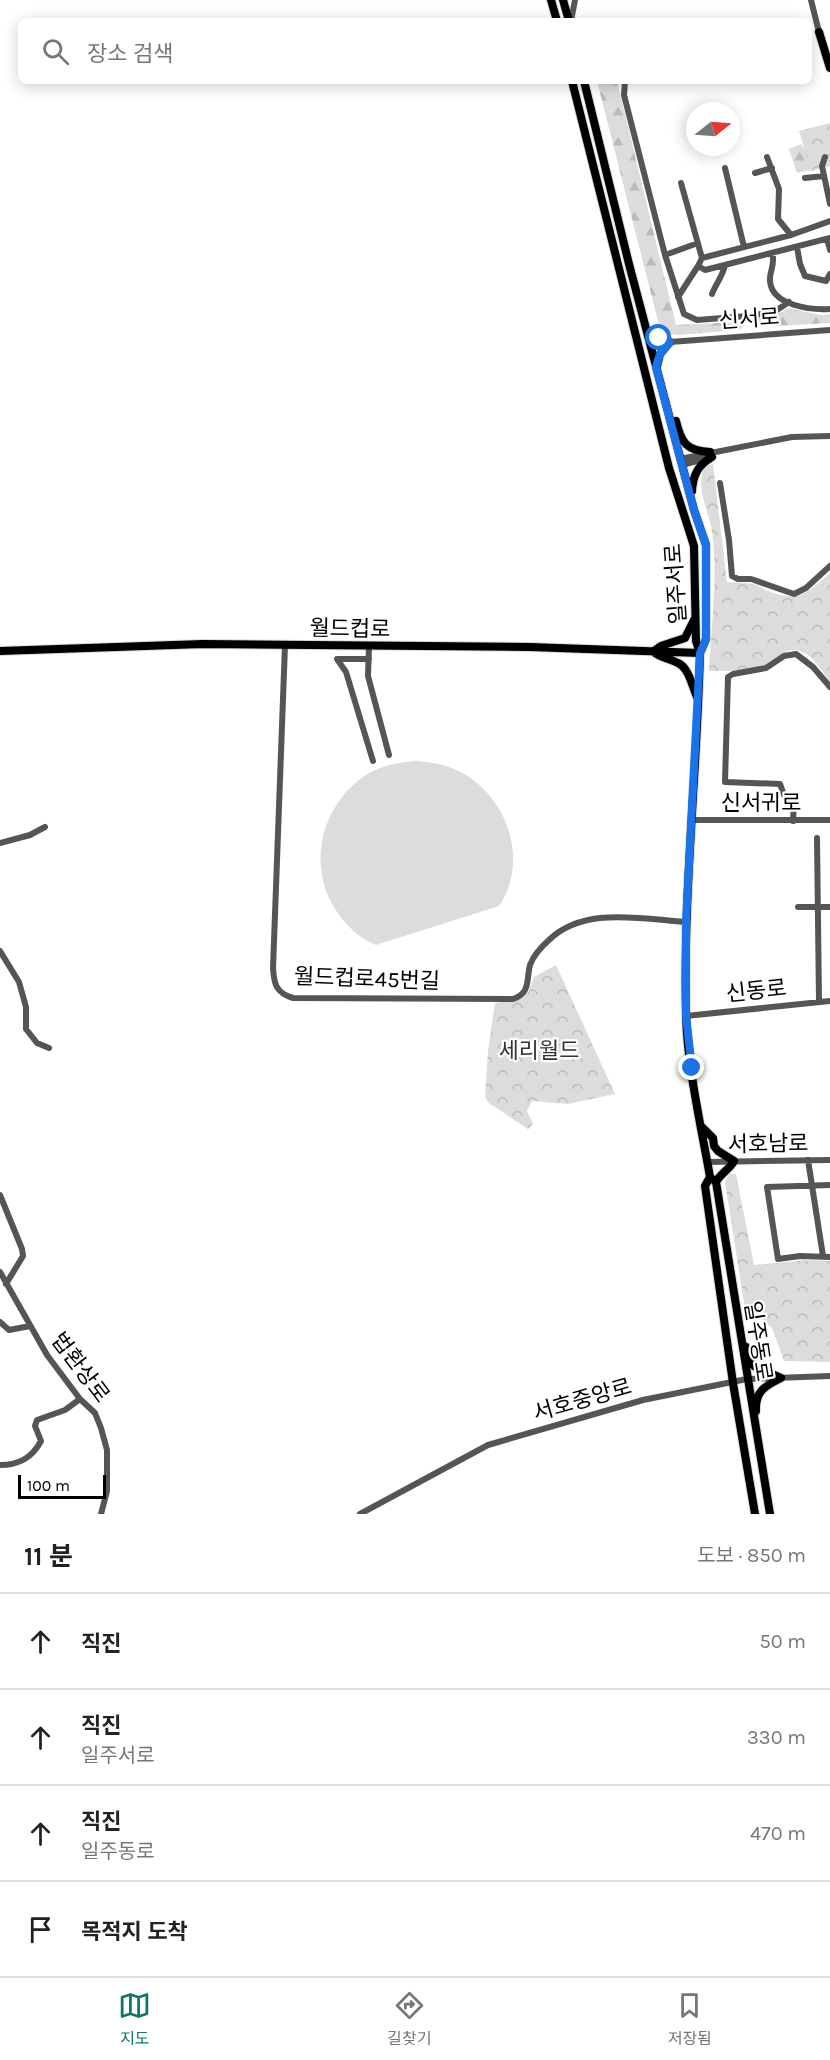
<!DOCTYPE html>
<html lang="ko">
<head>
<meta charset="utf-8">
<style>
  :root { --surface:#fff; --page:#f6f6f6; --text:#222; --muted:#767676; --line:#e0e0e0; --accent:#0f766e }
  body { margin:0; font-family:Karla,"Noto Sans KR",sans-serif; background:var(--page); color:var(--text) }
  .compass { position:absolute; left:686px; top:102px; width:54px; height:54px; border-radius:50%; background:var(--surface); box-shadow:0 3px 15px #0003; rotate:73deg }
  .scale { position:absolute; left:18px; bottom:15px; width:88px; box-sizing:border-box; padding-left:6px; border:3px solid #000; border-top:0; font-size:16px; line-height:21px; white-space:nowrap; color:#000; -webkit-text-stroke:4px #fff; paint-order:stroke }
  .stop { position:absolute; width:18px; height:18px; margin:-14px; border:4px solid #1a73e8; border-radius:50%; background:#fff }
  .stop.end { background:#1a73e8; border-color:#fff; box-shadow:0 2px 6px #0008 }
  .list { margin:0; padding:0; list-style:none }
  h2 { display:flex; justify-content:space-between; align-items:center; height:78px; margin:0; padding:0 24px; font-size:26px }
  h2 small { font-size:20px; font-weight:400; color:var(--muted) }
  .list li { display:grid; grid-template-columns:39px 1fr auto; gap:18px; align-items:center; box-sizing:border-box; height:96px; padding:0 24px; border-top:2px solid var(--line) }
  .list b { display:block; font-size:22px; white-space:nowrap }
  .list p { margin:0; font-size:20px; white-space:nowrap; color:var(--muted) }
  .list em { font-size:20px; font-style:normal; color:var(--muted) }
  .icon { flex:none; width:33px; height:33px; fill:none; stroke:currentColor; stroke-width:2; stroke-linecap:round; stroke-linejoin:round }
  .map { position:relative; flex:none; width:830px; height:1514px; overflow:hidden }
  .search { position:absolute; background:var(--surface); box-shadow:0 3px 15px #0003; left:18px; right:18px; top:18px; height:66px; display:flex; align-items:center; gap:15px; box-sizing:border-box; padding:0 21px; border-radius:9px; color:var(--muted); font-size:22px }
  .sheet { height:462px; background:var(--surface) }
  nav { display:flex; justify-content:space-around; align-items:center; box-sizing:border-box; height:84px; border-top:2px solid var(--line); background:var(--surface); font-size:16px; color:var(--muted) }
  nav a { display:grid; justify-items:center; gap:3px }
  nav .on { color:var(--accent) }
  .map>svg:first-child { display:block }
</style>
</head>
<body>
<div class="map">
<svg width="830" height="1514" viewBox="0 0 830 1514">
  <defs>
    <pattern id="forest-firs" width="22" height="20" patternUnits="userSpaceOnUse" patternTransform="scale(1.5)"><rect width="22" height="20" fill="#dcdcdc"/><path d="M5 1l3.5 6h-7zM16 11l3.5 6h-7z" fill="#bbb"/></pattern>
    <pattern id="park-crowns" width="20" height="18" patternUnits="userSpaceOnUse" patternTransform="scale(1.5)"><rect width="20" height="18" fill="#dcdcdc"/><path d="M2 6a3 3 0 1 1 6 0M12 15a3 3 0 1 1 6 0" fill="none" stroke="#bbb"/></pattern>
  </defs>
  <rect width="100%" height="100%" fill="#fff"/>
  <path fill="#dcdcdc" d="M416,761C436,762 456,767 472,779C511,807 527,866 499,906L376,945C361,939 350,929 340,916C304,870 320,801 371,772C385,765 400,762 416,761Z"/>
  <path fill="url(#forest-firs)" d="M597,81H617L676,325L742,322L743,327L739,330L679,335L661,333Z
    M801,144L812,160L830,161V166L797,173L789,149Z
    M788,308L821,315L830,314V323L757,327L755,319L758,317L782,312Z"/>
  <path fill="url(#park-crowns)" d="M830,123V166L811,171L799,131Z
    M713,464L727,582C736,583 748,582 756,585C760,586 764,590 768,591C799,603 808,593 830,573V682C820,669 808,645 788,651C780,654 773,663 765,666C747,671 727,671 709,671C711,627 719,570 711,526C707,507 696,487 704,467Z
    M556,965L615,1094L568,1104L532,1101L527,1111L533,1124L528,1129L489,1103L485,1097L488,1051L495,1003L523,998L529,991L534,977Z
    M729,1174H736L754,1265L810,1260L830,1261V1362L784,1361L772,1328L761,1319L747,1322L725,1182Z"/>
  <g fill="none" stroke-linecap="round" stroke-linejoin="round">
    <g stroke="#dbdbdb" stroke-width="10">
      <path id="major" d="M551,0L557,21
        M563,0L569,21
        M819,32L830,68
        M572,81L669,468L694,546L696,641L700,653C697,774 683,894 686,1014C687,1065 701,1126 710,1177L705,1186L733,1383L755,1514
        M584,81L629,264L694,510L706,545V639L700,653
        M647,331L659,338L670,342L660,354L657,366
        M676,421C681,443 687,451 710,452
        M692,491C693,475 698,465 712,457
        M0,651L203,644L530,647L700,653
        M654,651L661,646L685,638L694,620
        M655,653C663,658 670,659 678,663C689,668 692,686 697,697
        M702,1127L713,1138L714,1146L718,1151L734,1161C729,1170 721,1173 716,1182
        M710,1177L716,1182L770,1514
        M746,1347L754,1366L781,1378C765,1386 755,1391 756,1411"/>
    </g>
    <path stroke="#555" stroke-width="6" d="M811,0L819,32
      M571,21L575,0
      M625,81L624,95L665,255L684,314L697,320L748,316L774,312L789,302
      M767,157L779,189L778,219L791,235
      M825,157L822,166L830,204
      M725,168L744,247
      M755,173L772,168
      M805,178L824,176
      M681,183L702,258
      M830,221L791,235L702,258L698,266L705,270L830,238
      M827,239L830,250
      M797,247L800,264L805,276L826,281L830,274
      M772,253C776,264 769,271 770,281C772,306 811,310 830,309
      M665,255L698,243
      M712,294C716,283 723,276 725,265
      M678,297L698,266
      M670,342L830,330
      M680,459L792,437L830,436
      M682,465L708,458
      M720,483L729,540L732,576L738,579H751L794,594L806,588L830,566
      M285,645L273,968C274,984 276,993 293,998L513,999C531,993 526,980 530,965C534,954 541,947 549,940C584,906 642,919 686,922
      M369,646L368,676L389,755
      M369,659H337L346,672L373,761
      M692,820H830
      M793,821L794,803L784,795L780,784L725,782L728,677L733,674L766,668L784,656L796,654L813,667L830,687
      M817,838L819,1002
      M0,843L30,835L45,827
      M798,907H830
      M0,951L19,982L26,1007V1029L37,1043L49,1048
      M686,1016L830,1001
      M808,1160L823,1256
      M707,1162L830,1160
      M830,1185L767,1187L778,1259L800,1256L830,1257
      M0,1195L22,1249L23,1256L6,1284
      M0,1272L47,1355L80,1399L95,1413L101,1428L107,1450V1491L101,1514
      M0,1322L9,1330L30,1326
      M0,1465C19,1465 32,1458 41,1441L35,1426L37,1420L65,1410L80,1399
      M360,1514L488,1445L643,1400L747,1379L830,1376"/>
    <use href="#major" stroke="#000" stroke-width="8"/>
  </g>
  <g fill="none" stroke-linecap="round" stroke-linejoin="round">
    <path stroke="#1a73e8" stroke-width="8" d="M659,338L670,342L660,354L656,367L694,510L706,545V639L700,653L686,922V1016L692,1068"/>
  </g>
  <g text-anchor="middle" stroke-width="4.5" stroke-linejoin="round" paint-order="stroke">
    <g font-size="22" fill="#000" stroke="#fff">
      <text transform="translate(749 318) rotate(-4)" y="8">신서로</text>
      <text transform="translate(675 584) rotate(-94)" y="8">일주서로</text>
      <text transform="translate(350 628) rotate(1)" y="8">월드컵로</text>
      <text x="761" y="810">신서귀로</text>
      <text transform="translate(367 978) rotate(2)" y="8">월드컵로45번길</text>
      <text transform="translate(756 990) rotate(-6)" y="8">신동로</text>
      <text transform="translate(768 1143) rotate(-1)" y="8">서호남로</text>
      <text transform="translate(759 1341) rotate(81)" y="8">일주동로</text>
      <text transform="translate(81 1367) rotate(53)" y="8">법환상로</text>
      <text transform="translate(582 1399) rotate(-16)" y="8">서호중앙로</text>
    </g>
    <g font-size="22" fill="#333" stroke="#fff">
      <text x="539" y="1058">세리월드</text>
    </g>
  </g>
</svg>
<svg class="compass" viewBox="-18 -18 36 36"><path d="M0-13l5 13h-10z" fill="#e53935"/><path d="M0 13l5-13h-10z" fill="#767676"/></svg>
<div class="scale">100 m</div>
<div class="stop" style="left:659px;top:338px"></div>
<div class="stop end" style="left:692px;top:1068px"></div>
<div class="search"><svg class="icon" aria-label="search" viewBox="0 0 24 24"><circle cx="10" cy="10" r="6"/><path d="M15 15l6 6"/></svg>장소 검색</div>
</div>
<section class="sheet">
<h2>11 분<small>도보 · 850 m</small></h2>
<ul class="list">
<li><svg class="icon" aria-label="ahead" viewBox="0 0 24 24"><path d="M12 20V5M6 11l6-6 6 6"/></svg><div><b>직진</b></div><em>50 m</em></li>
<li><svg class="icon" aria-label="ahead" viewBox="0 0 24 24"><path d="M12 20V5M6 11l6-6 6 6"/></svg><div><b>직진</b><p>일주서로</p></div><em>330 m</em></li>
<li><svg class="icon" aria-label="ahead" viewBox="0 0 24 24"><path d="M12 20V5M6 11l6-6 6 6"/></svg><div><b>직진</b><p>일주동로</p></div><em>470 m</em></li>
<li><svg class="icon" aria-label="arrive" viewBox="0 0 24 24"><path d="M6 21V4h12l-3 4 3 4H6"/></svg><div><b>목적지 도착</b></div></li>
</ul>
</section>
<nav>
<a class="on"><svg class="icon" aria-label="map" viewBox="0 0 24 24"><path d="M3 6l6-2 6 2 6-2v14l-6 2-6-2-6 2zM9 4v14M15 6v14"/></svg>지도</a>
<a><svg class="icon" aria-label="directions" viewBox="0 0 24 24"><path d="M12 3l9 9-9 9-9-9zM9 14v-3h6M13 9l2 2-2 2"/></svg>길찾기</a>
<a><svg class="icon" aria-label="saved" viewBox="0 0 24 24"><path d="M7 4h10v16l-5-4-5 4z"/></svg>저장됨</a>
</nav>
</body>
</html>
